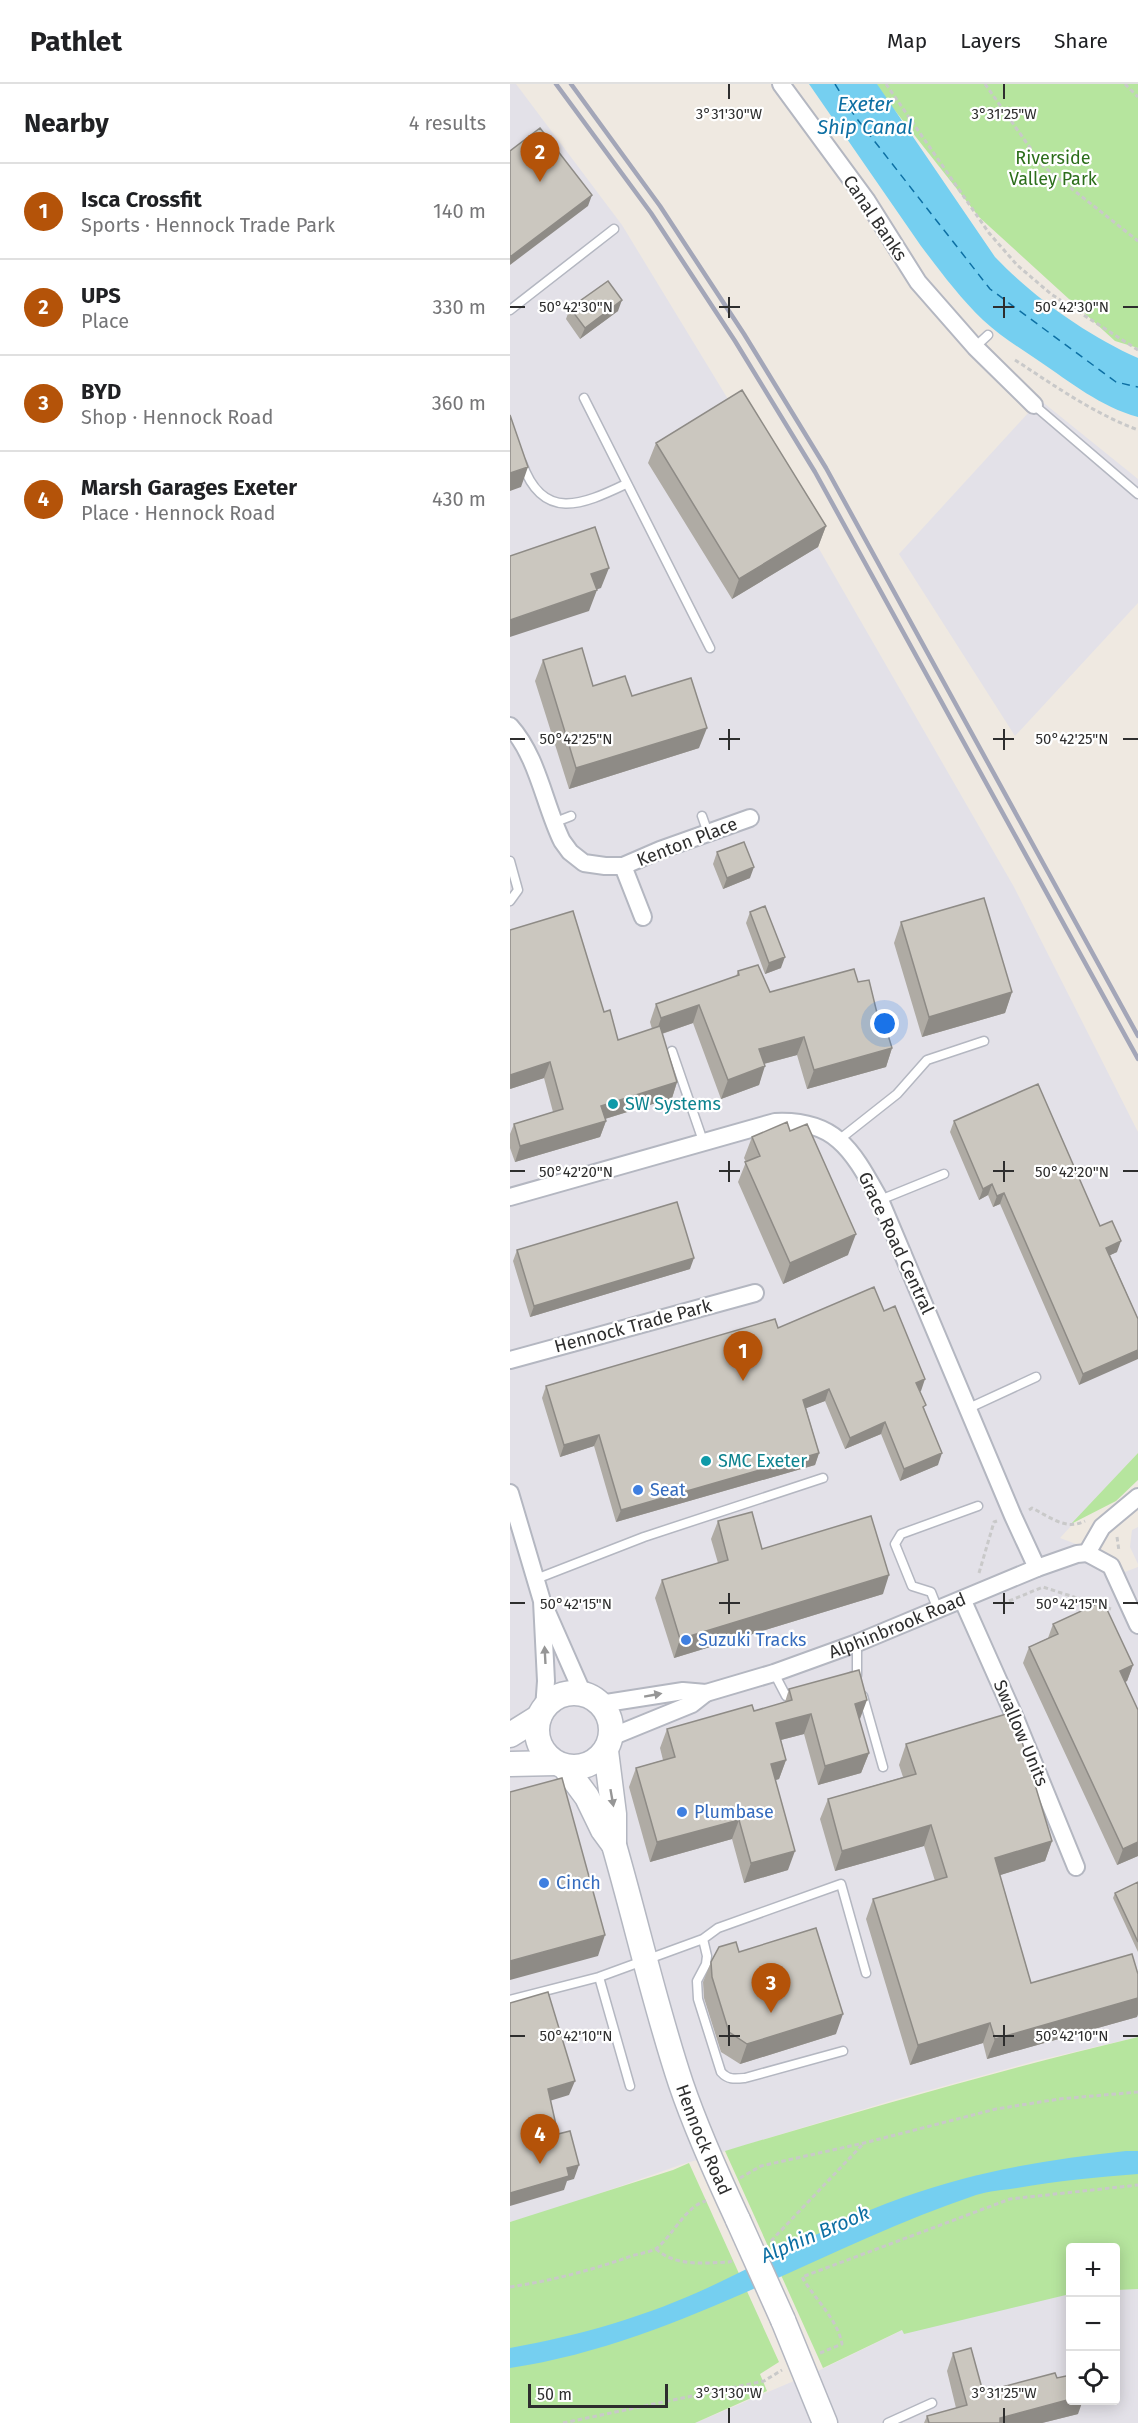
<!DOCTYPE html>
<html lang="en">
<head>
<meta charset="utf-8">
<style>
  :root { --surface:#fff; --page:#f6f6f6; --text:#202124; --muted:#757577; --line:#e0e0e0; --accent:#b45309 }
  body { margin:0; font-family:"Fira Sans",sans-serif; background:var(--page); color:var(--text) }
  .controls { position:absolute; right:18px; bottom:18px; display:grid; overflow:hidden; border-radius:6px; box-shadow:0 3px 15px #0003 }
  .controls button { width:54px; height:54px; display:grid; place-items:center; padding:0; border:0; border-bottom:2px solid var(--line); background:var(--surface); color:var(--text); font:30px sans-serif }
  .scale { position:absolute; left:18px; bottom:15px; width:140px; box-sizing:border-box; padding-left:6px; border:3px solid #2e2e2e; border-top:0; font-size:16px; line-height:21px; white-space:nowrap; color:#2e2e2e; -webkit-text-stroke:4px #fff; paint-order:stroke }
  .you { position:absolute; left:375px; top:940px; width:21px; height:21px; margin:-15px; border:4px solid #fff; border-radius:50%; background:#1a73e8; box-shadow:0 0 0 9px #1a73e833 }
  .badge { display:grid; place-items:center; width:39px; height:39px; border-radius:50%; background:var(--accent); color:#fff; font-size:20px; font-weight:700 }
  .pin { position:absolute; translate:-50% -50px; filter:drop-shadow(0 2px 3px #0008) }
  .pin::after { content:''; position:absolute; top:32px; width:21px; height:18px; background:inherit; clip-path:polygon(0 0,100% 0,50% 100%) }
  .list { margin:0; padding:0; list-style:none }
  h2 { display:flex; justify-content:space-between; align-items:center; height:78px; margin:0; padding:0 24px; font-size:26px }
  h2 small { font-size:20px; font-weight:400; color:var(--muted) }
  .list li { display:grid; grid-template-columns:39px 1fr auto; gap:18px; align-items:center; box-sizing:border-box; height:96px; padding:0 24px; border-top:2px solid var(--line) }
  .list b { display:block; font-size:22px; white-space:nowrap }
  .list p { margin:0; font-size:20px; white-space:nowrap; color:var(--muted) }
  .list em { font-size:20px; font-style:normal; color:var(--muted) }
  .icon { flex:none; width:33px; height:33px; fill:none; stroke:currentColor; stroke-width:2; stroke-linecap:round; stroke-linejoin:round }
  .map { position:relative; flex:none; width:628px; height:2339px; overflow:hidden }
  header { display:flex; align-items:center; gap:36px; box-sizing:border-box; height:84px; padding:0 30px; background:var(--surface); border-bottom:2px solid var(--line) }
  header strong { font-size:28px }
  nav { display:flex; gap:33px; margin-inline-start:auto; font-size:21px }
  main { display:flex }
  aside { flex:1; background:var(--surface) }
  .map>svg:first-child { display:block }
</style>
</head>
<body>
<header>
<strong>Pathlet</strong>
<nav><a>Map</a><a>Layers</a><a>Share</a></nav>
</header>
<main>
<aside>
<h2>Nearby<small>4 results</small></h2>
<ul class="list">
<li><span class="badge">1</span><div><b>Isca Crossfit</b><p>Sports · Hennock Trade Park</p></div><em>140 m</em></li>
<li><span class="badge">2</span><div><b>UPS</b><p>Place</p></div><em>330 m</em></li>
<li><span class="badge">3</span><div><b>BYD</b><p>Shop · Hennock Road</p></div><em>360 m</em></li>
<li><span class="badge">4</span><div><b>Marsh Garages Exeter</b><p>Place · Hennock Road</p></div><em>430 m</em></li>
</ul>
</aside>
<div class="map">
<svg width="628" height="2339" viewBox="0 0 628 2339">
  <rect width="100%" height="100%" fill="#efe9e1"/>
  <path fill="#e3e1e8" d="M0,0H6L112,141L308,463L504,803L628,1048V1369L550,1454L606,1475L615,1488L628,1483V1953L525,1977L387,2015L170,2081L46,2125L0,2138Z
    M530,316L628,395V519L505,652L389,470Z
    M628,1443V1480L620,1463L622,1446Z
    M606,2193H628V2339H185L310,2286L442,2222L560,2198V2316H606Z"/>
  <path fill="#b6e59e" d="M364,0H628V264L605,257L469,133Z
    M628,1369V1396L606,1417L561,1440Z
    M628,1953V2205L606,2206V2164H560V2210L394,2250L392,2246L313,2284L215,2067C352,2026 489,1986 628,1953Z
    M179,2079L269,2278L250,2290L257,2307L185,2339H0V2138L163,2086Z"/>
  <path fill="#75cff0" d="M299,0H367L485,173C523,213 578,252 628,274V333C591,323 560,298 529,277C510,264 490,252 473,236C450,214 430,187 411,162Z
    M616,2067H628V2090C587,2093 547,2097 507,2104C493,2106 479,2107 466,2111C309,2164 166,2259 0,2284V2264C73,2251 145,2230 212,2197C272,2169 331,2135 394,2113C466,2087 540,2075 616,2067Z"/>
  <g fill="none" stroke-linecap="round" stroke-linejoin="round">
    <path stroke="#0d6fa3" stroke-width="1.5" stroke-dasharray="8 6" stroke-linecap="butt" d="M325,0L344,31L480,205L606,298L628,303"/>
    <g stroke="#b4b7c1" stroke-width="11">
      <path id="service" d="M0,226L104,145
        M465,263L478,251
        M74,314L200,564
        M524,321L628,410
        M12,379C33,438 72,421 116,400
        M192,732L198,749
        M43,739L61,732
        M0,777L8,806L0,817
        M162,967L193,1057
        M330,1055L387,1010L417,976L474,957
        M370,1116L434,1090
        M459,1324L526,1293
        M26,1495L134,1453L313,1394
        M428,1526L421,1508L402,1502L385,1460L391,1450L468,1422
        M264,1589L276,1612L288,1608
        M341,1593L347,1591V1559
        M353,1612L373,1683
        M193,1855L208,1844L331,1800L356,1889
        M89,1893L120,2002
        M0,1916L89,1893L193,1855L197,1872L196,1880L187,1897L188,1915L211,1988C218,1996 225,1995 235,1994L333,1967
        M378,2339L422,2319"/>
    </g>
    <g stroke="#b4b7c1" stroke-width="20">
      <g id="minor">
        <path d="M271,0L357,117L408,198L465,263L524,321"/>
        <path d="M0,642C28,673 34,720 52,757L60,768L74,779L95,782H113L150,766L240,734"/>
        <path d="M113,782L133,833"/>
        <path d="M0,1113L265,1038C327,1035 343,1068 370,1116L503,1432L527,1484"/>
        <path d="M0,1276L245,1209"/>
        <path d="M0,1409L32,1517L36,1597L34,1625"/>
        <path d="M577,1469L601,1482L628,1541"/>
        <path d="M577,1469L592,1443L628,1413"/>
        <path d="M453,1517L506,1636L566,1783"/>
        <path d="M36,1526L73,1610"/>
        <path id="s1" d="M90,1620L173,1607L196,1609L264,1589L347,1559L527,1484L567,1470L577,1469"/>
        <path d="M101,1653L182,1620L196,1609"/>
      </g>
    </g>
    <g stroke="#b4b7c1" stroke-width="27">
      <g id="secondary">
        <circle cx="64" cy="1646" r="37"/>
        <path d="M0,1651L29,1633"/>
        <path d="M96,1667L104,1730V1761"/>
        <path d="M0,1680L46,1679"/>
        <path id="s2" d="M54,1682L77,1713L93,1746L104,1761C127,1841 145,1922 171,2000C187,2047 207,2091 228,2136"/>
        <path d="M273,2236L315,2339"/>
      </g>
    </g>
    <path stroke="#c9c9c9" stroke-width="3" stroke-dasharray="4.5 3" stroke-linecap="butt" d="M376,0L479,149L507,181L541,210L628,266
      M475,0L533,82L628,157
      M615,0L628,13
      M505,276C545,302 583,329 628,346
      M519,1426L522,1424C540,1433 556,1447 575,1437
      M607,1453L609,1467
      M469,1489L484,1438L487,1437
      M499,1517L533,1503L601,1525
      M230,2094L251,2082L354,2059L486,2025L549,2015L628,2008
      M261,2157L353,2060
      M146,2165C166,2183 194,2179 219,2178L224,2176
      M0,2203C40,2197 78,2187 116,2174C125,2170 139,2169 147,2164C162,2152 177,2121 196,2117
      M310,2269L332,2260C328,2236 304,2214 292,2193L500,2115L628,2101
      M53,2339L254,2297L272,2286"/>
    <use href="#service" stroke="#fff" stroke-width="8"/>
    <use href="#minor" stroke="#fff" stroke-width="16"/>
    <use href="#secondary" stroke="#fff" stroke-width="24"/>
    <path stroke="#a3a6b8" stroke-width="4.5" d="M46,0L141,129L225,257L305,388L628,975
      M61,0L150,122L234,250L316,384L628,952"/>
    <g stroke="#b4b7c1" stroke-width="27" stroke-linecap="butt">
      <path id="secondary-bridge" d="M228,2136L273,2236"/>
    </g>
    <use href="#secondary-bridge" stroke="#fff" stroke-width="24"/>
  </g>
  <path fill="#afaba4" d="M60,224L108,227L70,255L56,235Z
    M146,359L316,442L308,463L222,515L138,379Z
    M33,576L83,602L122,612L189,664L59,705L25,597Z
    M207,768L240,794L213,805L203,780Z
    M240,828L271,884L255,890L236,839Z
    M391,838L502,908L495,929L412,953L384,859Z
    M228,887L260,908L348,898L367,929L382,964L376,983L297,1005L287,971L254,980L249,1001L211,1015L183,939L152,950L167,998L162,1014L95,1035L96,1037L90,1053L5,1078L0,1064V1050L4,1040L43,1028L34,994L0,1005L94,928L108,956L142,945L140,938L146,920L226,892Z
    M444,1037L590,1142L607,1168L600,1171L628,1235L569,1301L490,1120L483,1123L478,1111L469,1116L440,1048Z
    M242,1053L338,1171L273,1200L228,1098L236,1078L234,1074Z
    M7,1166L180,1185L20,1233L3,1177Z
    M374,1227L411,1307H410L428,1381L390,1397L371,1350L335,1365L315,1317L296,1324L309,1369L305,1381L106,1438L84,1362L50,1373L32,1314L36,1302L268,1244Z
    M208,1437L252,1465L373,1510L164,1574L145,1514L152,1496L208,1479L201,1455Z
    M543,1540L623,1581L617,1597L615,1598L628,1626V1772L607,1781L513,1579L519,1563L538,1554Z
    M279,1605L350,1635L349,1636L359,1669L351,1689L308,1701L294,1650L271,1656L276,1676L269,1695L265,1696L278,1786L234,1799L222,1755L140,1778L119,1703L126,1684L153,1676L150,1664L157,1645L244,1627L275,1618Z
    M396,1660L542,1757L535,1777L490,1791L521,1899L628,1890V1930L627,1933L477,1975L473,1959L400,1981L356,1835L363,1815L425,1797L414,1762L325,1787L310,1735L318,1715L393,1693L389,1681Z
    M628,1798V1868L603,1814L605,1809Z
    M229,1868L326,1950L230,1980L211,1968L194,1914L193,1898L201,1878Z
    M443,2269L473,2308L547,2294L568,2330L532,2339H414L417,2332L446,2324L437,2287Z"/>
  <path fill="#8e8b86" d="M82,111L78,122L0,181V173Z
    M112,216L108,227L70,255L75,244Z
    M18,383L11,403L0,407V389Z
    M316,442L308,463L222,515L229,495Z
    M99,484L91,504L74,510L81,490Z
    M87,506L79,527L0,553V536Z
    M197,644L189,664L59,705L66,684Z
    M244,783L240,794L213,805L217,794Z
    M275,873L271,884L255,890L259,879Z
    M502,908L495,929L412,953L419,933Z
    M189,921L183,939L145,952L151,934Z
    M294,953L287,971L242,983L249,965Z
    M382,964L376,983L297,1005L304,986Z
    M40,978L34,994L0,1005V991Z
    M255,982L249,1001L211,1015L218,996Z
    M167,998L162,1014L85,1038L91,1022Z
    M96,1037L90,1053L5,1078L10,1062Z
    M482,1100L478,1111L469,1116L473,1105Z
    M494,1109L490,1120L483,1123L487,1112Z
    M346,1150L338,1171L273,1200L280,1179Z
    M611,1157L607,1168L592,1175L596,1164Z
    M184,1174L180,1185L20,1233L24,1222Z
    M628,1266V1275L569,1301L573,1290Z
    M415,1295L411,1307L402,1310L406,1299Z
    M319,1305L315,1317L289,1327L293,1316Z
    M375,1338L371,1350L335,1365L340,1354Z
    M89,1351L84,1362L50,1373L54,1361Z
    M309,1369L305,1381L106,1438L111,1426Z
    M432,1369L428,1381L390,1397L394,1385Z
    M379,1491L373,1510L164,1574L170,1555Z
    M623,1581L617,1597L604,1603L610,1587Z
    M357,1616L350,1635L338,1639L345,1620Z
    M301,1630L294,1650L259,1659L266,1639Z
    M359,1669L351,1689L308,1701L315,1682Z
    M276,1676L269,1695L253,1700L261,1680Z
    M229,1736L222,1755L140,1778L147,1758Z
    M421,1741L414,1762L325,1787L332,1767Z
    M542,1757L535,1777L478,1795L485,1774Z
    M628,1758V1772L607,1781L613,1765Z
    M285,1767L278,1786L234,1799L241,1779Z
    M95,1851L88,1872L0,1896V1877Z
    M628,1914V1930L627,1933L477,1975L485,1955Z
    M333,1930L326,1950L230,1980L237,1960Z
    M480,1939L473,1959L400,1981L408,1961Z
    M65,1997L59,2011L33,2019L38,2005Z
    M69,2081L64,2095L57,2097L54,2106L0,2122V2109L57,2084Z
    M561,2315V2316H573L568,2330L532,2339H488L490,2334Z"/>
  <path fill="#cbc7bf" stroke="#8e8b86" stroke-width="1.5" d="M30,44L82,111L0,173V67Z
    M98,197L112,216L75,244L60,224Z
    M232,306L316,442L229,495L146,359Z
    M0,331L18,383L0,389Z
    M85,443L99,484L81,490L87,506L0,536V472Z
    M72,564L83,602L115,592L122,612L181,594L197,644L66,684L33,576Z
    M234,758L244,783L217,794L207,768Z
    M474,814L502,908L419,933L391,838Z
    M255,822L275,873L259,879L240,828Z
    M63,827L94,928L100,926L108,956L150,942L167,998L91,1022L96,1037L10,1062L4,1040L53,1025L40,978L0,991V846Z
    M248,881L260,908L344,885L348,898L359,896L367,929L371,928L382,964L304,986L294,953L249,965L255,982L218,996L189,921L151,934L146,920L229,891L228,887Z
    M528,1000L590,1142L602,1137L611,1157L596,1164L628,1235V1266L573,1290L494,1109L487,1112L482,1100L473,1105L444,1037Z
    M277,1038L280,1047L297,1040L346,1150L280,1179L235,1078L250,1072L242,1053Z
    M167,1118L184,1174L24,1222L7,1166Z
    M364,1203L374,1227L385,1222L415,1295L406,1299L416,1321L413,1323L432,1369L394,1385L375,1338L340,1354L319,1305L293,1316L309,1369L111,1426L89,1351L54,1361L36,1302L265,1235L268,1244Z
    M242,1428L252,1465L361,1432L379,1491L170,1555L152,1496L218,1476L208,1437Z
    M593,1517L623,1581L610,1587L628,1626V1758L613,1765L519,1563L548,1550L543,1540Z
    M349,1586L357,1616L345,1620L359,1669L315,1682L301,1630L266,1639L276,1676L261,1680L285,1767L241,1779L229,1736L147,1758L126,1684L165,1673L157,1645L242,1621L244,1627L282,1616L279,1605Z
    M503,1628L542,1757L485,1774L521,1899L622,1870L628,1890V1914L485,1955L480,1939L408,1961L363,1815L437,1793L421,1741L332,1767L318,1715L406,1690L396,1660Z
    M52,1694L95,1851L0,1877V1708Z
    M628,1798V1858L605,1809Z
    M306,1844L333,1930L237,1960L219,1948L202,1893L201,1878L209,1863L226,1858L229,1868Z
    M38,1908L65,1997L38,2005L48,2050L60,2047L69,2081L57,2084L59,2092L0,2109V1919Z
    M461,2264L473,2308L545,2289L547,2294L561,2291V2315L490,2334V2339H419L417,2332L457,2321L443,2269Z"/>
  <defs><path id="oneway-solid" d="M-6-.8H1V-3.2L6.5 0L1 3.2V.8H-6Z" transform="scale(1.5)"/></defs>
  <g fill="#969696">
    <use href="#oneway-solid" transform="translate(35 1571) rotate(-93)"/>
    <use href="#oneway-solid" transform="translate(143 1611) rotate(-10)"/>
    <use href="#oneway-solid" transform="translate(102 1714) rotate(80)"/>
  </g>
  <path fill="none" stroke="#2e2e2e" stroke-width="2" d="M219,0V15M494,0V15M219,213V234M494,213V234M0,223H15M209,223H230M483,223H504M613,223H628M219,645V666M494,645V666M0,655H15M209,655H230M483,655H504M613,655H628M219,1077V1098M494,1077V1098M0,1087H15M209,1087H230M483,1087H504M613,1087H628M219,1509V1530M494,1509V1530M0,1519H15M209,1519H230M483,1519H504M613,1519H628M219,1941V1962M494,1941V1962M0,1952H15M209,1952H230M483,1952H504M613,1952H628M219,2324V2339M494,2324V2339"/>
  <g fill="#0f9aa8" stroke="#fff" stroke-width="2">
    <circle cx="103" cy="1020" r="6"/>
    <circle cx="196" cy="1377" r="6"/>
  </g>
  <g fill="#3f7fe0" stroke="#fff" stroke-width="2">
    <circle cx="128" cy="1406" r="6"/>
    <circle cx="176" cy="1556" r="6"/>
    <circle cx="172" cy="1728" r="6"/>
    <circle cx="34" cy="1799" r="6"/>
  </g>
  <g text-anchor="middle" stroke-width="4.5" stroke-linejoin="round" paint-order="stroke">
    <g font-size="18" fill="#2c6e1b" stroke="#fff">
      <text x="543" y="80">Riverside<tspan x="543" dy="21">Valley Park</tspan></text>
    </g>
    <g font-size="18" fill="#2e2e2e" stroke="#fff">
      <text transform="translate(365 134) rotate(56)" y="6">Canal Banks</text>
      <text transform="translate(177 758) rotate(-21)" y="6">Kenton Place</text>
      <text transform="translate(386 1159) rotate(65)" y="6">Grace Road Central</text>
      <text transform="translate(123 1242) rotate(-15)" y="6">Hennock Trade Park</text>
      <text dy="6" stroke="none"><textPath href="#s1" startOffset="310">Alphinbrook Road</textPath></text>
      <text transform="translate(511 1649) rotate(67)" y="6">Swallow Units</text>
      <text dy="6" stroke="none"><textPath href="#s2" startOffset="402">Hennock Road</textPath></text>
    </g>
    <g font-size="18" fill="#0d838f" stroke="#fff" text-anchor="start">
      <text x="115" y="1026">SW Systems</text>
      <text x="208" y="1383">SMC Exeter</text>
    </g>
    <g font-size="18" fill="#366cbe" stroke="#fff" text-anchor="start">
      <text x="140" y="1412">Seat</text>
      <text x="188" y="1562">Suzuki Tracks</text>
      <text x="184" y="1734">Plumbase</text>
      <text x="46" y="1805">Cinch</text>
    </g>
    <g font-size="20" font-style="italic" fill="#0d6fa3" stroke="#fff">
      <text x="355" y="27">Exeter<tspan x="355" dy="23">Ship Canal</tspan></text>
      <text transform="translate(305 2150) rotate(-23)" y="7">Alphin Brook</text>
    </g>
  </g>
  <g font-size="15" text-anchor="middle" fill="#2e2e2e" stroke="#fff" stroke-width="4.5" stroke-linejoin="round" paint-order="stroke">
    <text x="219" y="35">3°31'30"W</text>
    <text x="494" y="35">3°31'25"W</text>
    <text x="66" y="228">50°42'30"N</text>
    <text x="562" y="228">50°42'30"N</text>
    <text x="66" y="660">50°42'25"N</text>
    <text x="562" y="660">50°42'25"N</text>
    <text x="66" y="1093">50°42'20"N</text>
    <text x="562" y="1093">50°42'20"N</text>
    <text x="66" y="1525">50°42'15"N</text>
    <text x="562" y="1525">50°42'15"N</text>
    <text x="66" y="1957">50°42'10"N</text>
    <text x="562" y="1957">50°42'10"N</text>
    <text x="219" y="2314">3°31'30"W</text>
    <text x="494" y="2314">3°31'25"W</text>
  </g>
</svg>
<div class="controls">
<button>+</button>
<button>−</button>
<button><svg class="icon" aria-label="locate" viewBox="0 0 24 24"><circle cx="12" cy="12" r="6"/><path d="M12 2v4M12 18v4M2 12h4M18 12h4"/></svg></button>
</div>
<div class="scale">50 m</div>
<div class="you"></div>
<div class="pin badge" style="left:233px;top:1297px">1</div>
<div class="pin badge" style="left:30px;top:98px">2</div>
<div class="pin badge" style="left:261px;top:1929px">3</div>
<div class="pin badge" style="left:30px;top:2080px">4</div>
</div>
</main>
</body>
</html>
